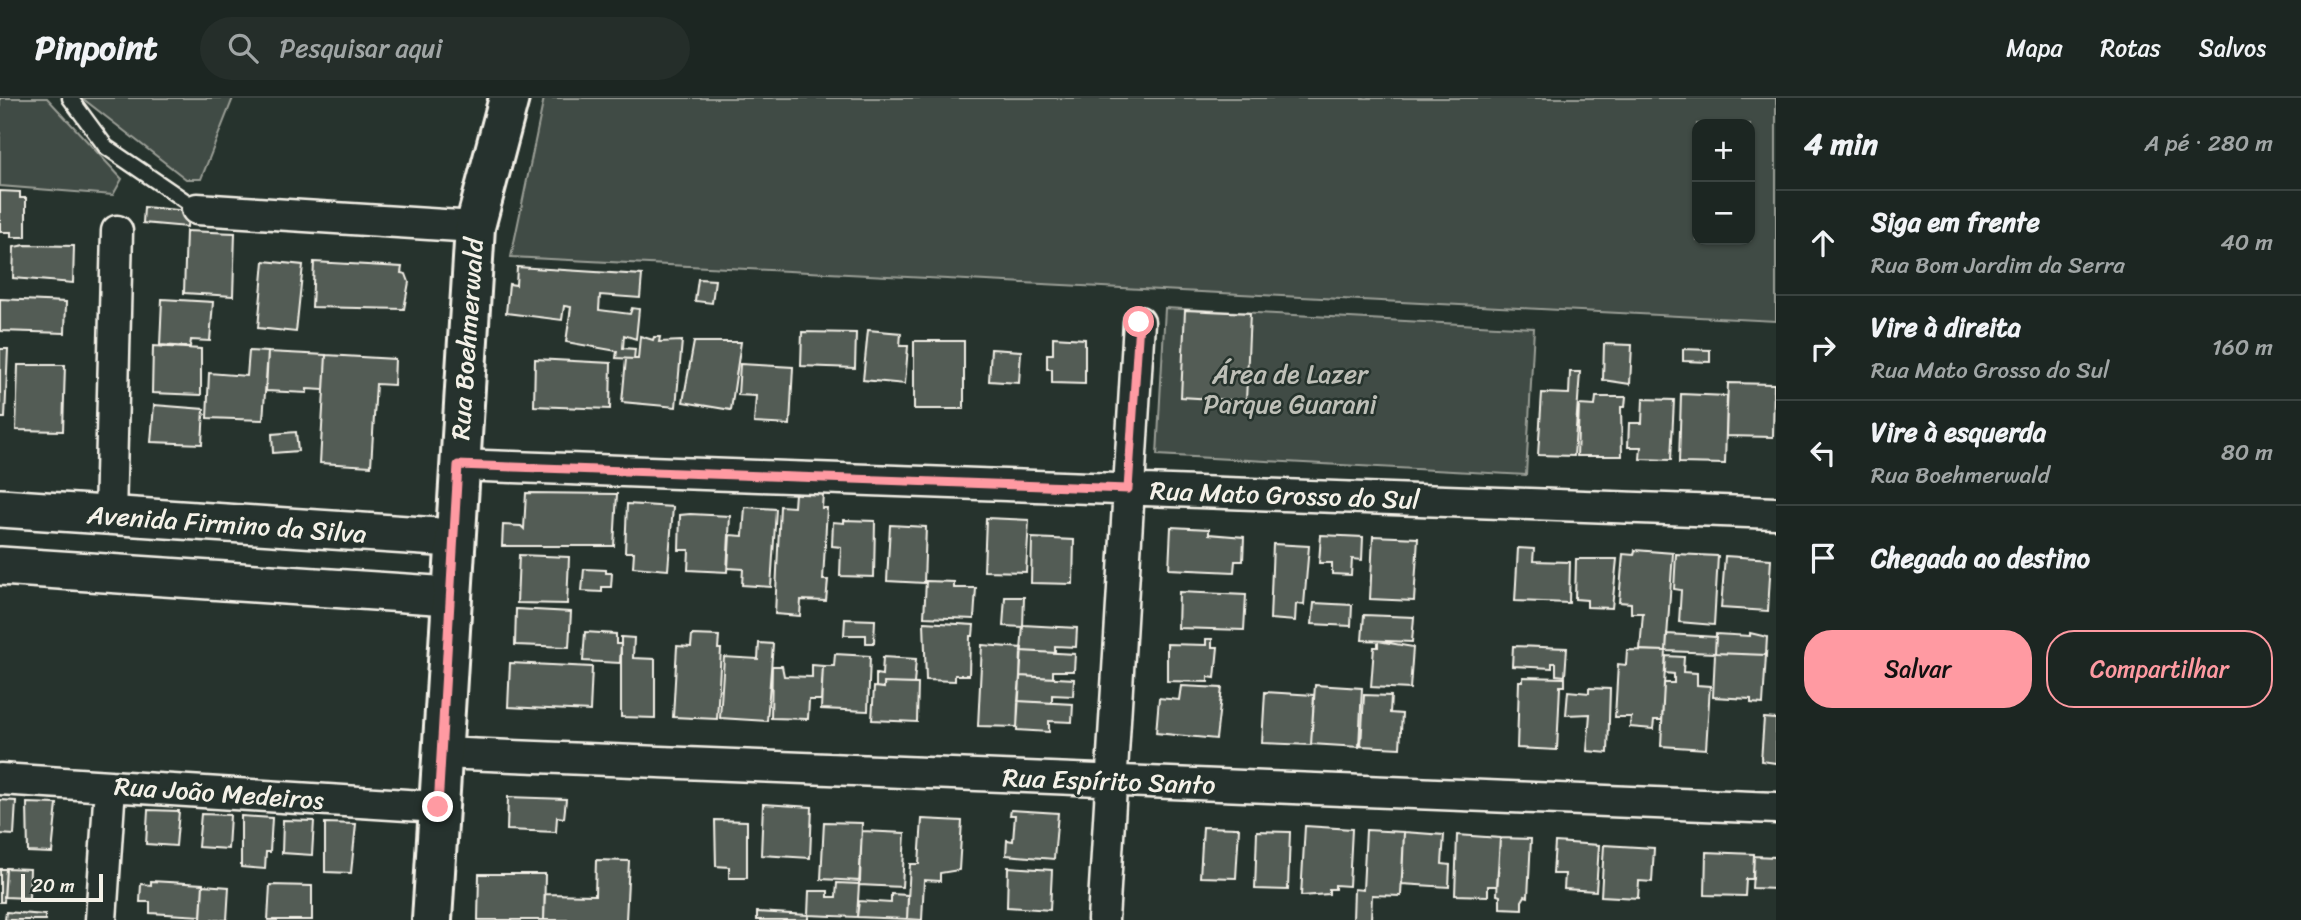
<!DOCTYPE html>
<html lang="pt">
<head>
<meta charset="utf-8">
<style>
  :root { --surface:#1c2622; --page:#252e2a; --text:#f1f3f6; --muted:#a0a5a5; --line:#3a4340; --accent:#ff9aa2 }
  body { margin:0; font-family:Sriracha,sans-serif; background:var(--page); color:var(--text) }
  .controls { position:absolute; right:21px; top:21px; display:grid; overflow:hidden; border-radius:14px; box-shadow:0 2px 5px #0004 }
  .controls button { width:63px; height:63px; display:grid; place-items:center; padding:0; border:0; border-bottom:2px solid var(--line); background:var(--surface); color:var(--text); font:35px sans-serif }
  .scale { position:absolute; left:21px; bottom:18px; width:82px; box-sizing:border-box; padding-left:7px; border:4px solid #f4f1e8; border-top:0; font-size:19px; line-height:24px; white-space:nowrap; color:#f4f1e8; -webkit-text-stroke:5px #26332d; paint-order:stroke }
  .stop { position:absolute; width:21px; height:21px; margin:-16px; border:5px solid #ff9aa2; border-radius:50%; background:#fff }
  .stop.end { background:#ff9aa2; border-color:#fff; box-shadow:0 2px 7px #0008 }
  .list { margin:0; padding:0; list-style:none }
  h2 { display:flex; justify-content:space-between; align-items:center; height:91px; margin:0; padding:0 28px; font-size:30px }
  h2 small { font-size:23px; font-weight:400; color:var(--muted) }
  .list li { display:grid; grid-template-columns:46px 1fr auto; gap:21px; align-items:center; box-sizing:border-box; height:105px; padding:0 28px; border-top:2px solid var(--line) }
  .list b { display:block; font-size:26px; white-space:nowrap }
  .list p { margin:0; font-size:23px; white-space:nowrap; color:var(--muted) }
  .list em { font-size:23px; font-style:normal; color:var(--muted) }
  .actions { display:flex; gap:14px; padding:21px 28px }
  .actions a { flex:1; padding:16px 0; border:2px solid var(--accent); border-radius:28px; text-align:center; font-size:24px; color:var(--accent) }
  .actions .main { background:var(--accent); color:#111 }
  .icon { flex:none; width:38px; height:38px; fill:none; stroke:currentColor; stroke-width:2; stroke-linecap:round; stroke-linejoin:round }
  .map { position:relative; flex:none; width:1776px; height:822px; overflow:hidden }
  header { display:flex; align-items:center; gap:42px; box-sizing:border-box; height:98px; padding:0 35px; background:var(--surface); border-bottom:2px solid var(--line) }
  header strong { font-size:33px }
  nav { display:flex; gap:38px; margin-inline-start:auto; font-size:24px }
  .search { width:490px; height:63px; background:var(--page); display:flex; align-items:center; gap:18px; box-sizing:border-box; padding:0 24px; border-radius:38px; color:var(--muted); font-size:26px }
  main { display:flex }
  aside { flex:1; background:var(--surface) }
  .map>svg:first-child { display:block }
</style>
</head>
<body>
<header>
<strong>Pinpoint</strong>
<div class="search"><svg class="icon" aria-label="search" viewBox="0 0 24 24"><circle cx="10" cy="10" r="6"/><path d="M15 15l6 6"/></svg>Pesquisar aqui</div>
<nav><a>Mapa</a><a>Rotas</a><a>Salvos</a></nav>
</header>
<main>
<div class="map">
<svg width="1776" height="822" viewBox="0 0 1776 822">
  <rect width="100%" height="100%" fill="#26332d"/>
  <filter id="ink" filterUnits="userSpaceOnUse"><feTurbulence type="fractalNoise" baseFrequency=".0143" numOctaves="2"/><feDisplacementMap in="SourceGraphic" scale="14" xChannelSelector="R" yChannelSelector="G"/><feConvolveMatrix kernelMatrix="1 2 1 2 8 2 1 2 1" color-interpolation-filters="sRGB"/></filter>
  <g filter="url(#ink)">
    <path fill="#414b45" stroke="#9a9e96" stroke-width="2" fill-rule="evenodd" d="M0,0H47L122,81L113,97L0,88Z
      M82,0H233L201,81H186Z
      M544,0H1776V223L511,159ZM1697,26H1750V142H1697Z
      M1165,210L1534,230L1526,377L1157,357Z"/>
    <path fill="#525c55" stroke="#f4f1e8" stroke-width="2" d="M0,93L20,94V100H26V139H11V134H0Z
      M144,109L188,113L187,129L143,125Z
      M186,133L235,135L233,198L184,195Z
      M25,147L74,148L73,185L13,180L14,149Z
      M264,163L303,167L296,234L258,230Z
      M314,164L402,169L401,175L406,176L409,184L404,211L312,209Z
      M517,169L642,177L640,200L600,197L599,212L630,216L632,210L639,211L636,241L624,237L623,250L635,251L634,261L616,260L617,253L566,244L571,209L564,208L562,222L506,215L509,186L516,187Z
      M698,181L715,182L712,205L695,203Z
      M0,201L66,204L65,235L0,233Z
      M162,201L213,204L210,243L191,242L190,249L160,247Z
      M1185,212L1250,215L1246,303L1181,299Z
      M868,232L901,235L900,248H908L905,286L863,282Z
      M802,234L856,235L855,270L801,268Z
      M640,238L653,242L654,239H660L659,244L682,243L676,309L622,304L626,261H638Z
      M1053,239L1085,241V286L1052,285V271H1047V256H1053Z
      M914,243H964V311H914Z
      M694,244H741L731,312L683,304Z
      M1604,246L1632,247L1630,286L1603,282Z
      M153,248L201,251V297L152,295Z
      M0,251H8L5,320H0Z
      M991,251L1021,253L1019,285L989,283Z
      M1683,251L1710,252V264L1683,263Z
      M249,253L268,254L263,322L207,320L209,275L247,278Z
      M268,254L326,257L324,292L307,291V295L266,293Z
      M326,257L395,261L394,287L376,286L371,368L320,365Z
      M535,261L611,265L610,311L534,308Z
      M740,266L793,269L790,327L754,325L756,298L738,297Z
      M18,267H65L63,333L16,332Z
      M1570,274H1580L1574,358L1538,357L1542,295L1569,296Z
      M1728,285L1774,286L1773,339L1726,338Z
      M1681,296L1727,298L1725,366L1679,365Z
      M1596,299H1626L1625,309H1621L1622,358H1577L1579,307L1595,308Z
      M1643,301L1674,302L1671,362L1640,361L1641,349H1628L1629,325H1642Z
      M154,307L204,311L202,346L151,344Z
      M296,334L298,353L273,355L272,336Z
      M526,395L617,396L614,448H502L503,427L521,428L524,431Z
      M795,395L823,396L822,410H827L823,482H828L826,503L801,502L800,518L775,516L780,408L794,409Z
      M627,406L673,409L668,472L633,469L634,454H625Z
      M745,409L776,411L771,489L742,487L743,471L728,470L730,437L743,438Z
      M690,416L730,418L727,474L688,472L689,452H679L680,417Z
      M986,420L1029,422L1026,474L984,473Z
      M844,422L875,423L874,479L840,478L841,449L832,448L833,424L844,425Z
      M890,427L926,429L924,485L887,483Z
      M1171,429L1209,431V436L1244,439L1243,463H1235L1234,474L1169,471Z
      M1321,437L1363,439L1362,462L1352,461L1351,477L1332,476V465H1319Z
      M1373,438L1418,440L1414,503L1370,501Z
      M1032,440L1074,442L1073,486L1031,485Z
      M1273,446L1309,448L1304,507L1296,506L1295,523L1270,521Z
      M1518,450L1534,451L1533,463L1570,464L1569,505L1515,503Z
      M1635,452L1673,455L1666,553L1640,552L1643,515H1631V505L1619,504L1623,456L1634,457Z
      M1676,456L1718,458L1714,527L1679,524L1681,492L1674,491Z
      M519,457L569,459L567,506L517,505Z
      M1725,458L1771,461L1768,513L1721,510Z
      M1576,461H1617L1612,510L1587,509V502L1575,501Z
      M584,471L606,472V475H612L611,489H602V494L582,493Z
      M926,483L954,484V490H976L974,521L924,519Z
      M1179,494L1246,497L1244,532L1178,530Z
      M1005,499H1024L1023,529L1003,528Z
      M1314,505L1352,507L1351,528L1312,526Z
      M516,511L571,514L569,549L515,547Z
      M1364,517L1414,519L1412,544L1362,542Z
      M845,521L875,522L874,545H866V537H844Z
      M924,524L974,527L973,538H970L969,577H955V583L926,582Z
      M1023,527L1077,530L1076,549L1055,548V555L1021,553Z
      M585,534L616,536V546H621L620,565L583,563Z
      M1750,535L1767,539L1766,557L1715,555L1716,536L1750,538Z
      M1667,536L1716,539L1715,555L1666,553Z
      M692,537L719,538L718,551H721L717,621L673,619L677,548L691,549Z
      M621,539L634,540L633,560L655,561V620L621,619Z
      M1206,541H1212V549H1218L1215,580L1208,579V584L1167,583V546L1206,547Z
      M1378,543L1413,549L1410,591L1371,589L1374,549H1378Z
      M759,545L773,546L767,623L720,620L724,559L758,561Z
      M982,547L1022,550L1017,629L978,628Z
      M1513,548L1567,550L1565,578L1556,577V565H1552V570L1512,568Z
      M1627,552L1666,553L1662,622H1654L1653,631L1630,629L1631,619H1615L1618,566L1626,567Z
      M1021,553L1075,556L1074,573H1053V580L1020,578Z
      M1715,555L1766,557L1763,606L1751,605V601L1713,599Z
      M835,556L870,558L868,613L821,611L823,568H834Z
      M1666,558L1684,559L1683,574L1697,575V587L1710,588L1706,651L1661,648L1664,585H1674V576L1665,575Z
      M883,559L916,561L914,586L884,585V590L876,589V576L882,577Z
      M510,565L592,569L590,613L508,609Z
      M812,567L823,568L821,602H809L808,621L771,620L772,568H782L784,578L812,579Z
      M1020,578L1074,581L1073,598L1052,597V605L1018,603Z
      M1523,579L1565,580V588H1560L1557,652L1517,650L1519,583H1523Z
      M884,585L918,586L917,624L872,622L874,589L884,590Z
      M1315,587L1362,590L1359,649L1311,646Z
      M1181,588L1222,590L1216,641L1156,635L1159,600L1179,602Z
      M1589,590L1610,591L1608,655L1587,653L1590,616L1566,617L1568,593L1589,595Z
      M1265,594L1314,597L1311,647L1262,645Z
      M1364,597L1391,598L1390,615L1402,616L1400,650L1361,648Z
      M1018,603L1073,606L1072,624L1049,623V634L1017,632Z
      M1764,620L1776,621V665L1761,663Z
      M508,699L566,701L564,720L557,719L556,734L507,732Z
      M0,702L16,703L14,737L0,736Z
      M27,705L57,706L52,755L28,754Z
      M763,706L812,709L810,760L761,757Z
      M148,712L179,713L176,748L146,746Z
      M1011,712L1058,715L1054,761L1006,757L1007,742L1013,743L1015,717H1010Z
      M201,716L230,717L228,751L198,749Z
      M241,718L272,720L270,754H266L265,771L241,769Z
      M922,721L962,723L959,772L940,775V783L924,782L922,822L907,821L910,766H919Z
      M283,722L314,723L312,757L282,755Z
      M715,722L747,723V780H729V769L716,768Z
      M824,724L862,725L860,783L821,781Z
      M325,725L356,726L351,775L325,774Z
      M1305,728L1352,731L1349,788L1335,787V791H1329V796L1301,798Z
      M1203,729L1239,730L1236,780L1200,779Z
      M1366,732L1404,734L1401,798L1372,797L1371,822H1353L1354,791L1363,792Z
      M862,733L905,735L902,789L859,787Z
      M1257,733L1290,734L1288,792L1255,791Z
      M1404,734L1444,737L1442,766L1450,767L1449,789L1402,786Z
      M1457,737L1500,740L1497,788H1488V798L1455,797Z
      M1500,740L1531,741L1528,799L1525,798L1522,803V811L1500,810V798L1497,797Z
      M1555,744L1599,747L1596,793L1564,791L1565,776H1553Z
      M1604,747L1654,750L1652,784L1639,783L1638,800L1601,798Z
      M1706,754L1754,756L1753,781H1746L1745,798L1705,797Z
      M1754,758L1776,759V791L1752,790Z
      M596,762L629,763L626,822H544L545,796L595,797Z
      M1008,769L1052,772L1050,812L1007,809Z
      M6,770L30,771L29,800L4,799Z
      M0,771H6L4,804H0Z
      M479,776H545L544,822H478Z
      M151,783L203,786L201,818L150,815V804H140L141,786L151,787Z
      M837,785L859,786L857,819L808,817L809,793H828V799H836Z
      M203,787L229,789L227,822H201Z
      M270,787L312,788V822H268Z
      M891,796L908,797L907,821L857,819L859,803L891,805Z
      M6,814L45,817V822H5Z
      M757,814L808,817V822H757Z"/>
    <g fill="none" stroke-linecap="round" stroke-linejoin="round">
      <g stroke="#f4f1e8" stroke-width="19">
        <path id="service" d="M70,0L106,49L197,111"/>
      </g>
      <g stroke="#f4f1e8" stroke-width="35">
        <path id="minor" d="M197,111L475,129
          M458,367L1776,415
          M110,419L117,133
          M441,655L1776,710
          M0,681L438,709
          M101,822L110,688
          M1103,822L1139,224"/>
      </g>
      <g stroke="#f4f1e8" stroke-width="42">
        <path id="tertiary" d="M0,410L453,440
          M0,468L450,498"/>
      </g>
      <g stroke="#f4f1e8" stroke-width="44">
        <path id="secondary" d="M432,822L475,129L509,0"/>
      </g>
      <use href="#service" stroke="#26332d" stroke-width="14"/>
      <use href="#minor" stroke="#26332d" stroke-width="30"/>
      <use href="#tertiary" stroke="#26332d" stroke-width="37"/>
      <use href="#secondary" stroke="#26332d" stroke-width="38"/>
    </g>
  </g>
  <g fill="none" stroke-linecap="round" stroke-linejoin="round" filter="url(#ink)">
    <path stroke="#ff9aa2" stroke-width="9" d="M438,709L458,367L1128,391L1139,224"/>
  </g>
  <g text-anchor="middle" stroke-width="5" stroke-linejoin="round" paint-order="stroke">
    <g font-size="26" fill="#f4f1e8" stroke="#26332d">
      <text transform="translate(467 241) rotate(-86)" y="9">Rua Boehmerwald</text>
      <text transform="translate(1285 397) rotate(2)" y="9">Rua Mato Grosso do Sul</text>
      <text transform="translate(227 426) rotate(4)" y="9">Avenida Firmino da Silva</text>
      <text transform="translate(1109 683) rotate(2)" y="9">Rua Espírito Santo</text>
      <text transform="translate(219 695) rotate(4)" y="9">Rua João Medeiros</text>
    </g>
    <g font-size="26" fill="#bebfb7" stroke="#26332d">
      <text x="1290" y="285">Área de Lazer<tspan x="1290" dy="30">Parque Guarani</tspan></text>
    </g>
  </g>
</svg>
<div class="controls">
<button>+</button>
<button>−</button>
</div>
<div class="scale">20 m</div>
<div class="stop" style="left:1139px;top:224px"></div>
<div class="stop end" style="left:438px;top:709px"></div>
</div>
<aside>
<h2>4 min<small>A pé · 280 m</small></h2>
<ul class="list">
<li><svg class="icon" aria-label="ahead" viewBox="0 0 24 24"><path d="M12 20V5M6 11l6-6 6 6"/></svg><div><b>Siga em frente</b><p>Rua Bom Jardim da Serra</p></div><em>40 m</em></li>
<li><svg class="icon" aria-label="right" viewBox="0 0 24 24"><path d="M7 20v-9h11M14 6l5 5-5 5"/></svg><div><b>Vire à direita</b><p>Rua Mato Grosso do Sul</p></div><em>160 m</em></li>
<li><svg class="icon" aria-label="left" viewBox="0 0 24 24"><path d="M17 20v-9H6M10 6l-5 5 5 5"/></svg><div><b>Vire à esquerda</b><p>Rua Boehmerwald</p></div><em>80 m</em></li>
<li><svg class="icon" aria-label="arrive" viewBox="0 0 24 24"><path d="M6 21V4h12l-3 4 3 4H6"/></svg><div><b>Chegada ao destino</b></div></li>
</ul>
<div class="actions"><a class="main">Salvar</a><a>Compartilhar</a></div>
</aside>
</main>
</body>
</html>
